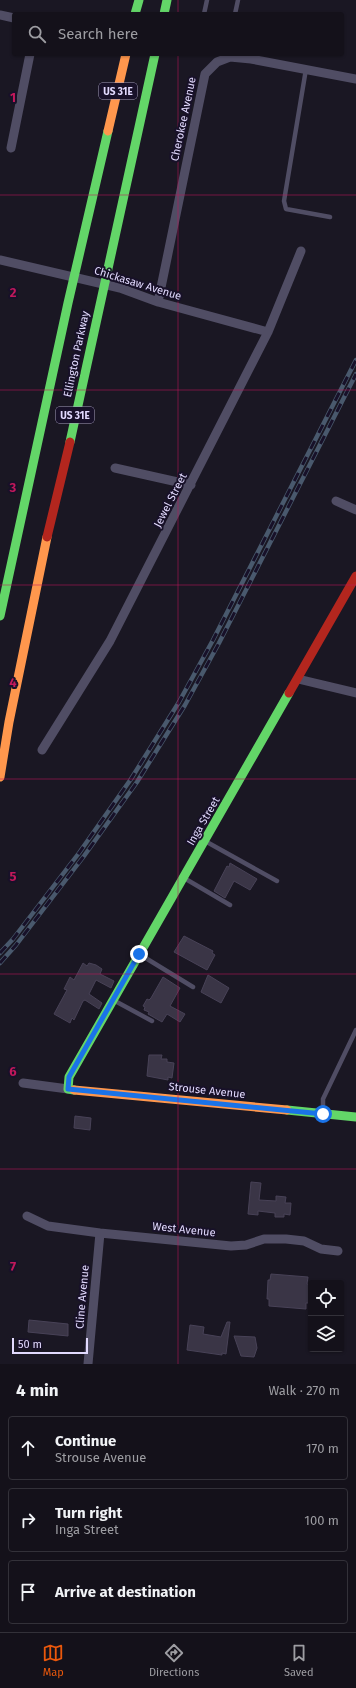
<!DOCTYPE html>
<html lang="en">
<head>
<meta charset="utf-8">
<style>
  :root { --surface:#14111a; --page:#1d1a23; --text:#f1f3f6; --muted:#9d9da2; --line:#333139; --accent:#ea580c }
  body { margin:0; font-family:"Fira Sans",sans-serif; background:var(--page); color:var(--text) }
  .controls { position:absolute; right:12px; bottom:12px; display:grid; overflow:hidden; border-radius:4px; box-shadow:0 1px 3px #0004 }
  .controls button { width:36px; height:36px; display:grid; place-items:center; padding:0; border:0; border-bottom:1px solid var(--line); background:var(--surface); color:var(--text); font:20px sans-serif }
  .scale { position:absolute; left:12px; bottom:10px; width:76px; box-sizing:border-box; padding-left:4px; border:2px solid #e2dafe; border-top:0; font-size:11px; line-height:14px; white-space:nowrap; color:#e2dafe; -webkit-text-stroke:3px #181129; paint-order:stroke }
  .stop { position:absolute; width:12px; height:12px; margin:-9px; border:3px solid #1a73e8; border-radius:50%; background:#fff }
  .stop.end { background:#1a73e8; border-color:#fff; box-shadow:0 1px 4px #0008 }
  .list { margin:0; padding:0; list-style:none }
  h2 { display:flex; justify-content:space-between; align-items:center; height:52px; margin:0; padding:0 16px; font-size:17px }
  h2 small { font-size:13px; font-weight:400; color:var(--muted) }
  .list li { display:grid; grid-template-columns:26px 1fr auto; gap:12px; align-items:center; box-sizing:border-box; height:64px; margin:0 8px 8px; padding:0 8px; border:1px solid var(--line); border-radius:4px }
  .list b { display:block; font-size:15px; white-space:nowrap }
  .list p { margin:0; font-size:13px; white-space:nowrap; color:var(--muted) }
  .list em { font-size:13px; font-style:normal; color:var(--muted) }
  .icon { flex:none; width:22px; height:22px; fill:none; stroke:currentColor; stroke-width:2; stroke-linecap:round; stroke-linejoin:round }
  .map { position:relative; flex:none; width:356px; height:1364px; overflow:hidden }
  .search { position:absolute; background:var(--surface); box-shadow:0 1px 3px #0004; left:12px; right:12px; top:12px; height:44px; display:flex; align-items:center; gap:10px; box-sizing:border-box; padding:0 14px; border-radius:4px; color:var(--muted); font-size:15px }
  .sheet { height:268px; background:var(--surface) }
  nav { display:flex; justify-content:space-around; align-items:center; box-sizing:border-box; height:56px; border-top:1px solid var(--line); background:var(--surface); font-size:11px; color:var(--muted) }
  nav a { display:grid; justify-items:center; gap:2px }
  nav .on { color:var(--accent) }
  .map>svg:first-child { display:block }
</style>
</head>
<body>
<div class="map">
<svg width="356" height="1364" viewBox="0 0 356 1364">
  <rect width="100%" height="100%" fill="#1a1723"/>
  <path fill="#3a3546" stroke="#484257" d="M230,863L257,879L250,890L234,881L225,898L214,891L227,866L229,867Z
    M184,936L213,951L212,953L215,955L207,970L174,952Z
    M83,963L87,966L89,963L96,965L102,969L100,974L114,981L111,988L96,980L89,994L102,1003L99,1009L85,1000L83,1001L74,1020L72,1018L70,1023L54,1014L67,990L64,989L70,977L74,980Z
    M208,975L229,988L221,1003L201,992Z
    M163,977L180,988L170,1006L185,1014L180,1022L167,1014L162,1022L148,1014L149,1012L144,1010L145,1007L143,1006L147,999L149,1000L151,998Z
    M149,1055H162L161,1059H167V1062L174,1063L172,1078L168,1077V1080L147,1076Z
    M75,1116L91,1118L90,1130L74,1128Z
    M251,1182L261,1183L259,1200L276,1201V1196L286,1197L285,1203H291L290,1215L284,1214V1217H275V1213L258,1211V1215L248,1214Z
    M271,1274L308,1277L307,1284L310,1285L309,1303H306V1309L269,1306V1299H267L268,1280H270Z
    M29,1320L68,1324V1336L28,1332Z
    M227,1322H230L226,1354L222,1353V1355L187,1350L190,1325L204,1327L203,1334L221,1337Z
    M234,1336L255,1337L257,1348L254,1357L241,1356Z"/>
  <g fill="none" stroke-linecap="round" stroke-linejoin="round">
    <path stroke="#504d64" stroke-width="4.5" d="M204,14L207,0
      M235,14L238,0
      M306,69L284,201L286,209L330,217
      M205,841L277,881
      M184,878L230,905
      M139,954L193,987
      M115,1001L152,1021
      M323,1113V1099L356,1030"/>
    <path stroke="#504d64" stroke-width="9" d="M0,15L14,18
      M11,148L30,54
      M0,260L120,288L158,302L268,332
      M158,302L205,74L217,62L230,57L251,59L356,79
      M115,468L191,485
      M336,501L356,510
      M298,679L356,693
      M42,750L110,641L268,332L301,251
      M23,1083L68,1089
      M27,1216L48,1226L100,1233L231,1246L246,1245L264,1239H286L304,1241L321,1249L338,1251
      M88,1364L100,1233"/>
    <path stroke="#63d668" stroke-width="9" d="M135,14L139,0
      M164,14L167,0
      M70,442L155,54
      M0,616L68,303L108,131
      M74,1090L68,1089L69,1077L289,693
      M287,1110L356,1117"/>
    <path stroke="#ff974d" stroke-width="9" d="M108,131L126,54
      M0,777L9,722L47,537
      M74,1090L287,1110"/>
    <path stroke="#b3261e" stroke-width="9" d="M47,537L70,442
      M289,693L356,576"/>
    <g stroke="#49596d" stroke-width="4.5">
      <path id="rail" d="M0,953L13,939L79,853L131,779L179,702L213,640L356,360
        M0,963L16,945L84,856L137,782L185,705L219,643L356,374"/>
    </g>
    <use href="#rail" stroke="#181129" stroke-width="3" stroke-dasharray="9" stroke-linecap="butt"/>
  </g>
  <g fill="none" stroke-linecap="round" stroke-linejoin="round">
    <path stroke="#1a73e8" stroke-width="5" d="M139,954L69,1077L68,1089L323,1114"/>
  </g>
  <path fill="none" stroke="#c2185b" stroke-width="1" stroke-opacity="0.55" d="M178,0V14M178,54V1364M0,195H356M0,390H356M0,585H356M0,779H356M0,974H356M0,1169H356"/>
  <g text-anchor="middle" stroke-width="4" stroke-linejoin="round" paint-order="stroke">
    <g fill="#181129" stroke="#a59ebe" stroke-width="1">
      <rect x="99" y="83" width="38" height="16" rx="3"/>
      <rect x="56" y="407" width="38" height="16" rx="3"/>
    </g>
    <g font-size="10" font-weight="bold" fill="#e2dafe">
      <text x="118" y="95">US 31E</text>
      <text x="75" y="419">US 31E</text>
    </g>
    <g font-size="11" fill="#e2dafe" stroke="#181129">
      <text transform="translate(183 119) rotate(-78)" y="4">Cherokee Avenue</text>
      <text transform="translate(138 283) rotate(17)" y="4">Chickasaw Avenue</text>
      <text transform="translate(76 354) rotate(-78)" y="4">Ellington Parkway</text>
      <text transform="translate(170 500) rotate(-63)" y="4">Jewel Street</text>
      <text transform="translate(203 821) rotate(-60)" y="4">Inga Street</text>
      <text transform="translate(207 1090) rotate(6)" y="4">Strouse Avenue</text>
      <text transform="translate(184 1229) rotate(6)" y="4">West Avenue</text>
      <text transform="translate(82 1297) rotate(-85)" y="4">Cline Avenue</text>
    </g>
  </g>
  <g font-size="13" text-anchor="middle" font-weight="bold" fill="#c2185b" stroke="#181129" stroke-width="4" stroke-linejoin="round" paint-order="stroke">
    <text x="13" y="102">1</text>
    <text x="13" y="297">2</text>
    <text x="13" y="492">3</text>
    <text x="13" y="687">4</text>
    <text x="13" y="881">5</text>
    <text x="13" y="1076">6</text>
    <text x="13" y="1271">7</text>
  </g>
</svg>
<div class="controls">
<button><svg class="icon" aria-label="locate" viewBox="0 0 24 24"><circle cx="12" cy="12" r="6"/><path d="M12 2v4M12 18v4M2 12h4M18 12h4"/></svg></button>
<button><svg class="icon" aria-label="layers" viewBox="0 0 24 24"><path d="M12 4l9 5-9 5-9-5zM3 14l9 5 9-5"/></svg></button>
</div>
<div class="scale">50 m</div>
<div class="stop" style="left:323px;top:1114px"></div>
<div class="stop end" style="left:139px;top:954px"></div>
<div class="search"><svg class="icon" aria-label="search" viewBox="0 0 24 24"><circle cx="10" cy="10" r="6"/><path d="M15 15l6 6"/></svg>Search here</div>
</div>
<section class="sheet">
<h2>4 min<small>Walk · 270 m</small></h2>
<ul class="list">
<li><svg class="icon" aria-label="ahead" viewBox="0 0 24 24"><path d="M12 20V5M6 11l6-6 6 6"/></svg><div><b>Continue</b><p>Strouse Avenue</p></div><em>170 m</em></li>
<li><svg class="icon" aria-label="right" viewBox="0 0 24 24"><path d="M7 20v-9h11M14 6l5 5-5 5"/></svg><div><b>Turn right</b><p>Inga Street</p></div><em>100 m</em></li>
<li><svg class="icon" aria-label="arrive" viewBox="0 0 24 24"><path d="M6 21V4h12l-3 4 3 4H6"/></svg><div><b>Arrive at destination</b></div></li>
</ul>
</section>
<nav>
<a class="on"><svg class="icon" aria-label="map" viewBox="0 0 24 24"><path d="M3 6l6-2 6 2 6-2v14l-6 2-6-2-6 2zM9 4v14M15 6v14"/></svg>Map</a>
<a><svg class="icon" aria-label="directions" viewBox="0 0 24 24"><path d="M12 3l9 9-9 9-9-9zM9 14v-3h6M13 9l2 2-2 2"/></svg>Directions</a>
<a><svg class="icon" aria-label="saved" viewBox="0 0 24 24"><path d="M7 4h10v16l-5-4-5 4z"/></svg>Saved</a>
</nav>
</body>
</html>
